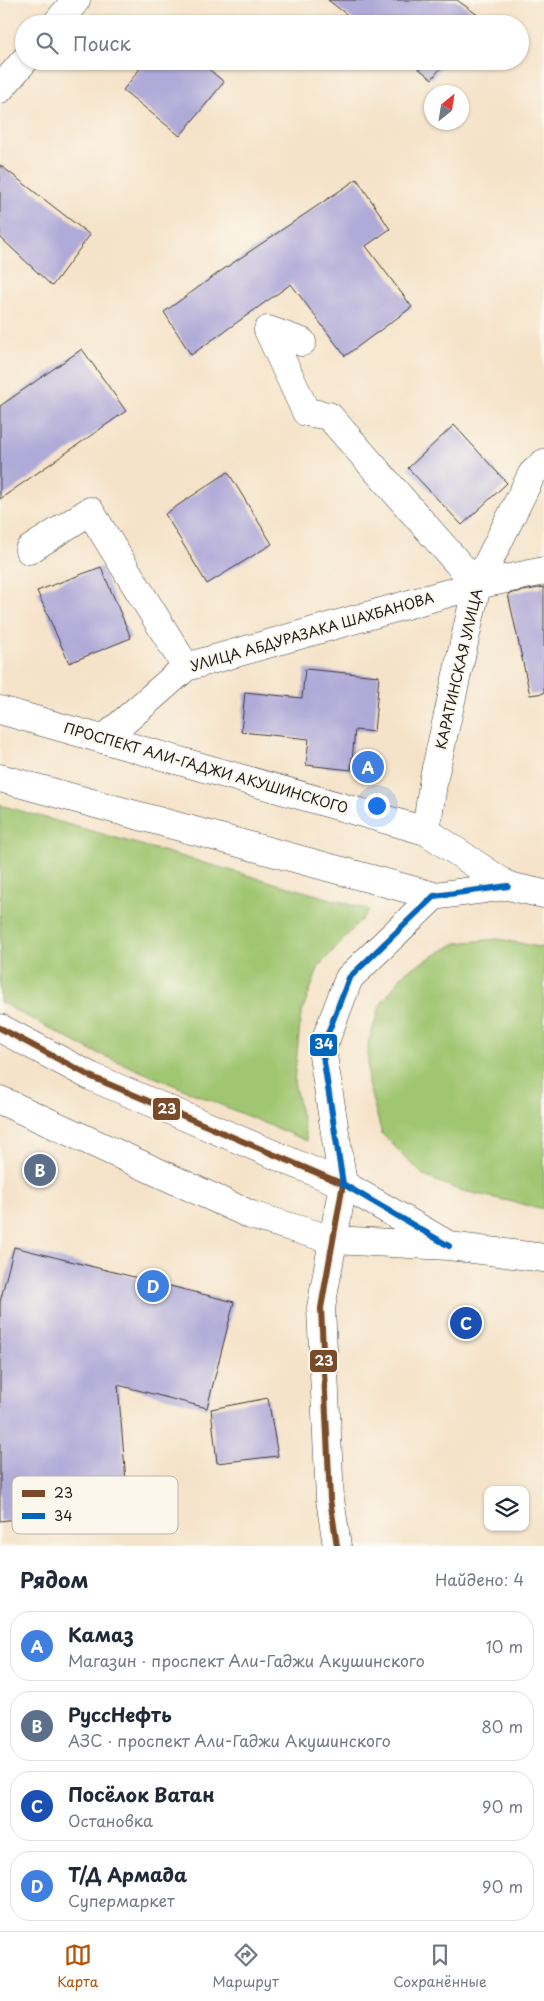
<!DOCTYPE html>
<html lang="ru">
<head>
<meta charset="utf-8">
<style>
  :root { --surface:#fff; --page:#f2f2f3; --text:#1f2937; --muted:#747a83; --line:#e0e1e3; --accent:#b45309 }
  body { margin:0; font-family:"Playpen Sans",sans-serif; background:var(--page); color:var(--text) }
  .controls { position:absolute; right:15px; bottom:15px; display:grid; overflow:hidden; border-radius:10px; box-shadow:0 1px 4px #0004 }
  .controls button { width:45px; height:45px; display:grid; place-items:center; padding:0; border:0; border-bottom:1px solid var(--line); background:var(--surface); color:var(--text); font:25px sans-serif }
  .compass { position:absolute; left:424px; top:85px; width:45px; height:45px; border-radius:50%; background:var(--surface); box-shadow:0 1px 4px #0004; rotate:30deg }
  .you { position:absolute; left:376px; top:805px; width:18px; height:18px; margin:-12px; border:4px solid #fff; border-radius:50%; background:#1a73e8; box-shadow:0 0 0 8px #1a73e833 }
  .badge { display:grid; place-items:center; width:32px; height:32px; border-radius:50%; background:var(--accent); color:#fff; font-size:16px; font-weight:700 }
  .pin { position:absolute; translate:-50% -50%; border:2px solid #fff; box-shadow:0 1px 5px #0006 }
  .list { margin:0; padding:0; list-style:none }
  h2 { display:flex; justify-content:space-between; align-items:center; height:65px; margin:0; padding:0 20px; font-size:21px }
  h2 small { font-size:16px; font-weight:400; color:var(--muted) }
  .list li { display:grid; grid-template-columns:32px 1fr auto; gap:15px; align-items:center; box-sizing:border-box; height:70px; margin:0 10px 10px; padding:0 10px; border:1px solid var(--line); border-radius:20px }
  .list b { display:block; font-size:19px; white-space:nowrap }
  .list p { margin:0; font-size:16px; white-space:nowrap; color:var(--muted) }
  .list em { font-size:16px; font-style:normal; color:var(--muted) }
  .icon { flex:none; width:28px; height:28px; fill:none; stroke:currentColor; stroke-width:2; stroke-linecap:round; stroke-linejoin:round }
  .map { position:relative; flex:none; width:544px; height:1546px; overflow:hidden }
  .search { position:absolute; background:var(--surface); box-shadow:0 1px 4px #0004; left:15px; right:15px; top:15px; height:55px; display:flex; align-items:center; gap:12px; box-sizing:border-box; padding:0 18px; border-radius:28px; color:var(--muted); font-size:19px }
  .sheet { height:385px; background:var(--surface) }
  nav { display:flex; justify-content:space-around; align-items:center; box-sizing:border-box; height:70px; border-top:1px solid var(--line); background:var(--surface); font-size:14px; color:var(--muted) }
  nav a { display:grid; justify-items:center; gap:2px }
  nav .on { color:var(--accent) }
  .map>svg:first-child { display:block }
</style>
</head>
<body>
<div class="map">
<svg width="544" height="1546" viewBox="0 0 544 1546">
  <rect width="100%" height="100%" fill="#fbf7ec"/>
  <filter id="ink" filterUnits="userSpaceOnUse"><feTurbulence type="fractalNoise" baseFrequency=".02" numOctaves="2"/><feDisplacementMap in="SourceGraphic" scale="10" xChannelSelector="R" yChannelSelector="G"/><feConvolveMatrix kernelMatrix="1 2 1 2 8 2 1 2 1" color-interpolation-filters="sRGB"/></filter>
  <filter id="wash" filterUnits="userSpaceOnUse"><feTurbulence type="fractalNoise" baseFrequency=".0096" numOctaves="4" result="noise"/><feDisplacementMap in="SourceGraphic" scale="20" xChannelSelector="R" yChannelSelector="G"/><feGaussianBlur stdDeviation="1.12" result="paint"/><feColorMatrix in="noise" values="0 0 0 0 0 0 0 0 0 0 0 0 0 0 0 0 0 1.4 0 .05"/><feComposite in="paint" operator="in"/></filter>
  <g filter="url(#wash)">
    <rect width="100%" height="100%" fill="#f5e3c9"/>
    <path fill="#a0c671" stroke="#5e7146" d="M0,805L370,910L319,966L301,1015L294,1082L307,1141L90,1050L0,1002Z
      M498,939L544,948V1209L459,1190L424,1176L382,1134L368,1084V1044L380,1005L405,972L456,943Z"/>
    <g id="blocks">
      <path fill="#b0aad8" d="M328,0H457L479,16L473,24H359Z
        M146,61H199L224,82L180,136L123,90Z
        M409,61H446L432,79Z
        M0,165L90,235L52,286L0,237Z
        M357,179L390,229L366,246L412,307L345,356L291,284L191,355L164,312L221,271Z
        M82,349L126,411L0,499V406Z
        M454,425L507,483L462,525L408,468Z
        M228,472L272,544L207,584L165,514Z
        M101,567L131,638L69,663L37,591Z
        M544,587V693L530,695L508,594Z
        M305,669L379,676L374,732L355,730L351,770L306,765L309,739L241,732L245,692L302,698Z
        M14,1247L234,1302L207,1408L118,1385L128,1505L0,1521V1302Z
        M268,1398L278,1456L217,1463L211,1409Z"/>
    </g>
  </g>
  <g filter="url(#ink)">
    <use href="#blocks" fill-opacity="0" stroke="#3d3a36" stroke-width="1"/>
    <g fill="none" stroke-linecap="round" stroke-linejoin="round">
      <g stroke="#3d3a36" stroke-width="29">
        <path id="minor" d="M56,24L76,0
          M0,89L24,61
          M302,342L268,330L306,412L329,416L477,585
          M29,550L90,511L186,667
          M104,739L186,667L477,585L544,571
          M426,831L434,777L477,585L532,474L544,463
          M337,1546L330,1499L321,1308L343,1184"/>
      </g>
      <g stroke="#3d3a36" stroke-width="29">
        <path id="major" d="M0,778L434,896
          M0,1028L92,1077L343,1184"/>
      </g>
      <g stroke="#3d3a36" stroke-width="29">
        <path id="highway" d="M0,710L426,831L508,886L544,894
          M0,1100L251,1215L333,1240L449,1246L544,1258
          M445,1243L343,1184L322,1049L349,978L434,896L508,886"/>
      </g>
      <use href="#minor" stroke="#fff" stroke-width="28"/>
      <use href="#major" stroke="#fff" stroke-width="28"/>
      <use href="#highway" stroke="#fff" stroke-width="28"/>
      <g stroke="#fbf7ec" stroke-width="10">
        <path id="bus-1" d="M0,1028L92,1077L343,1184L321,1308L330,1499L337,1546"/>
      </g>
      <g stroke="#fbf7ec" stroke-width="10">
        <path id="bus-2" d="M449,1246L343,1184L322,1049L349,978L434,896L508,886"/>
      </g>
      <use href="#bus-1" stroke="#7a4b2a" stroke-width="6"/>
      <use href="#bus-2" stroke="#0065bd" stroke-width="6"/>
    </g>
  </g>
  <g text-anchor="middle" stroke-width="4" stroke-linejoin="round" paint-order="stroke">
    <g font-size="14" fill="#1c1c1c" stroke="#fbf7ec">
      <text transform="translate(312 632) rotate(-16)" y="5">УЛИЦА АБДУРАЗАКА ШАХБАНОВА</text>
      <text transform="translate(459 669) rotate(-77)" y="5">КАРАТИНСКАЯ УЛИЦА</text>
      <text transform="translate(206 768) rotate(16)" y="5">ПРОСПЕКТ АЛИ-ГАДЖИ АКУШИНСКОГО</text>
    </g>
  </g>
  <rect x="12" y="1476" width="166" height="58" rx="8" fill="#fbf7ec" stroke="#b8b5ae" stroke-width="1"/>
  <rect x="22" y="1490" width="23" height="7" fill="#7a4b2a"/>
  <rect x="22" y="1513" width="23" height="6" fill="#0065bd"/>
  <g font-size="14" fill="#1c1c1c">
    <text x="54" y="1498">23</text>
    <text x="54" y="1521">34</text>
  </g>
  <g stroke="#fbf7ec" stroke-width="2">
    <rect x="309" y="1033" width="29" height="24" rx="5" fill="#0065bd"/>
    <rect x="152" y="1097" width="29" height="24" rx="5" fill="#7a4b2a"/>
    <rect x="309" y="1349" width="29" height="24" rx="5" fill="#7a4b2a"/>
  </g>
  <g font-size="14" text-anchor="middle" font-weight="bold" fill="#fff">
    <text x="324" y="1049">34</text>
    <text x="167" y="1114">23</text>
    <text x="324" y="1366">23</text>
  </g>
</svg>
<div class="controls">
<button><svg class="icon" aria-label="layers" viewBox="0 0 24 24"><path d="M12 4l9 5-9 5-9-5zM3 14l9 5 9-5"/></svg></button>
</div>
<svg class="compass" viewBox="-18 -18 36 36"><path d="M0-13l5 13h-10z" fill="#e53935"/><path d="M0 13l5-13h-10z" fill="#747a83"/></svg>
<div class="you"></div>
<div class="pin badge" style="left:368px;top:767px;background:#3f7fe0">A</div>
<div class="pin badge" style="left:40px;top:1170px;background:#5c6f8a">B</div>
<div class="pin badge" style="left:466px;top:1323px;background:#1a4fb4">C</div>
<div class="pin badge" style="left:153px;top:1286px;background:#3f7fe0">D</div>
<div class="search"><svg class="icon" aria-label="search" viewBox="0 0 24 24"><circle cx="10" cy="10" r="6"/><path d="M15 15l6 6"/></svg>Поиск</div>
</div>
<section class="sheet">
<h2>Рядом<small>Найдено: 4</small></h2>
<ul class="list">
<li><span class="badge" style="background:#3f7fe0">A</span><div><b>Камаз</b><p>Магазин · проспект Али-Гаджи Акушинского</p></div><em>10 m</em></li>
<li><span class="badge" style="background:#5c6f8a">B</span><div><b>РуссНефть</b><p>АЗС · проспект Али-Гаджи Акушинского</p></div><em>80 m</em></li>
<li><span class="badge" style="background:#1a4fb4">C</span><div><b>Посёлок Ватан</b><p>Остановка</p></div><em>90 m</em></li>
<li><span class="badge" style="background:#3f7fe0">D</span><div><b>Т/Д Армада</b><p>Супермаркет</p></div><em>90 m</em></li>
</ul>
</section>
<nav>
<a class="on"><svg class="icon" aria-label="map" viewBox="0 0 24 24"><path d="M3 6l6-2 6 2 6-2v14l-6 2-6-2-6 2zM9 4v14M15 6v14"/></svg>Карта</a>
<a><svg class="icon" aria-label="directions" viewBox="0 0 24 24"><path d="M12 3l9 9-9 9-9-9zM9 14v-3h6M13 9l2 2-2 2"/></svg>Маршрут</a>
<a><svg class="icon" aria-label="saved" viewBox="0 0 24 24"><path d="M7 4h10v16l-5-4-5 4z"/></svg>Сохранённые</a>
</nav>
</body>
</html>
